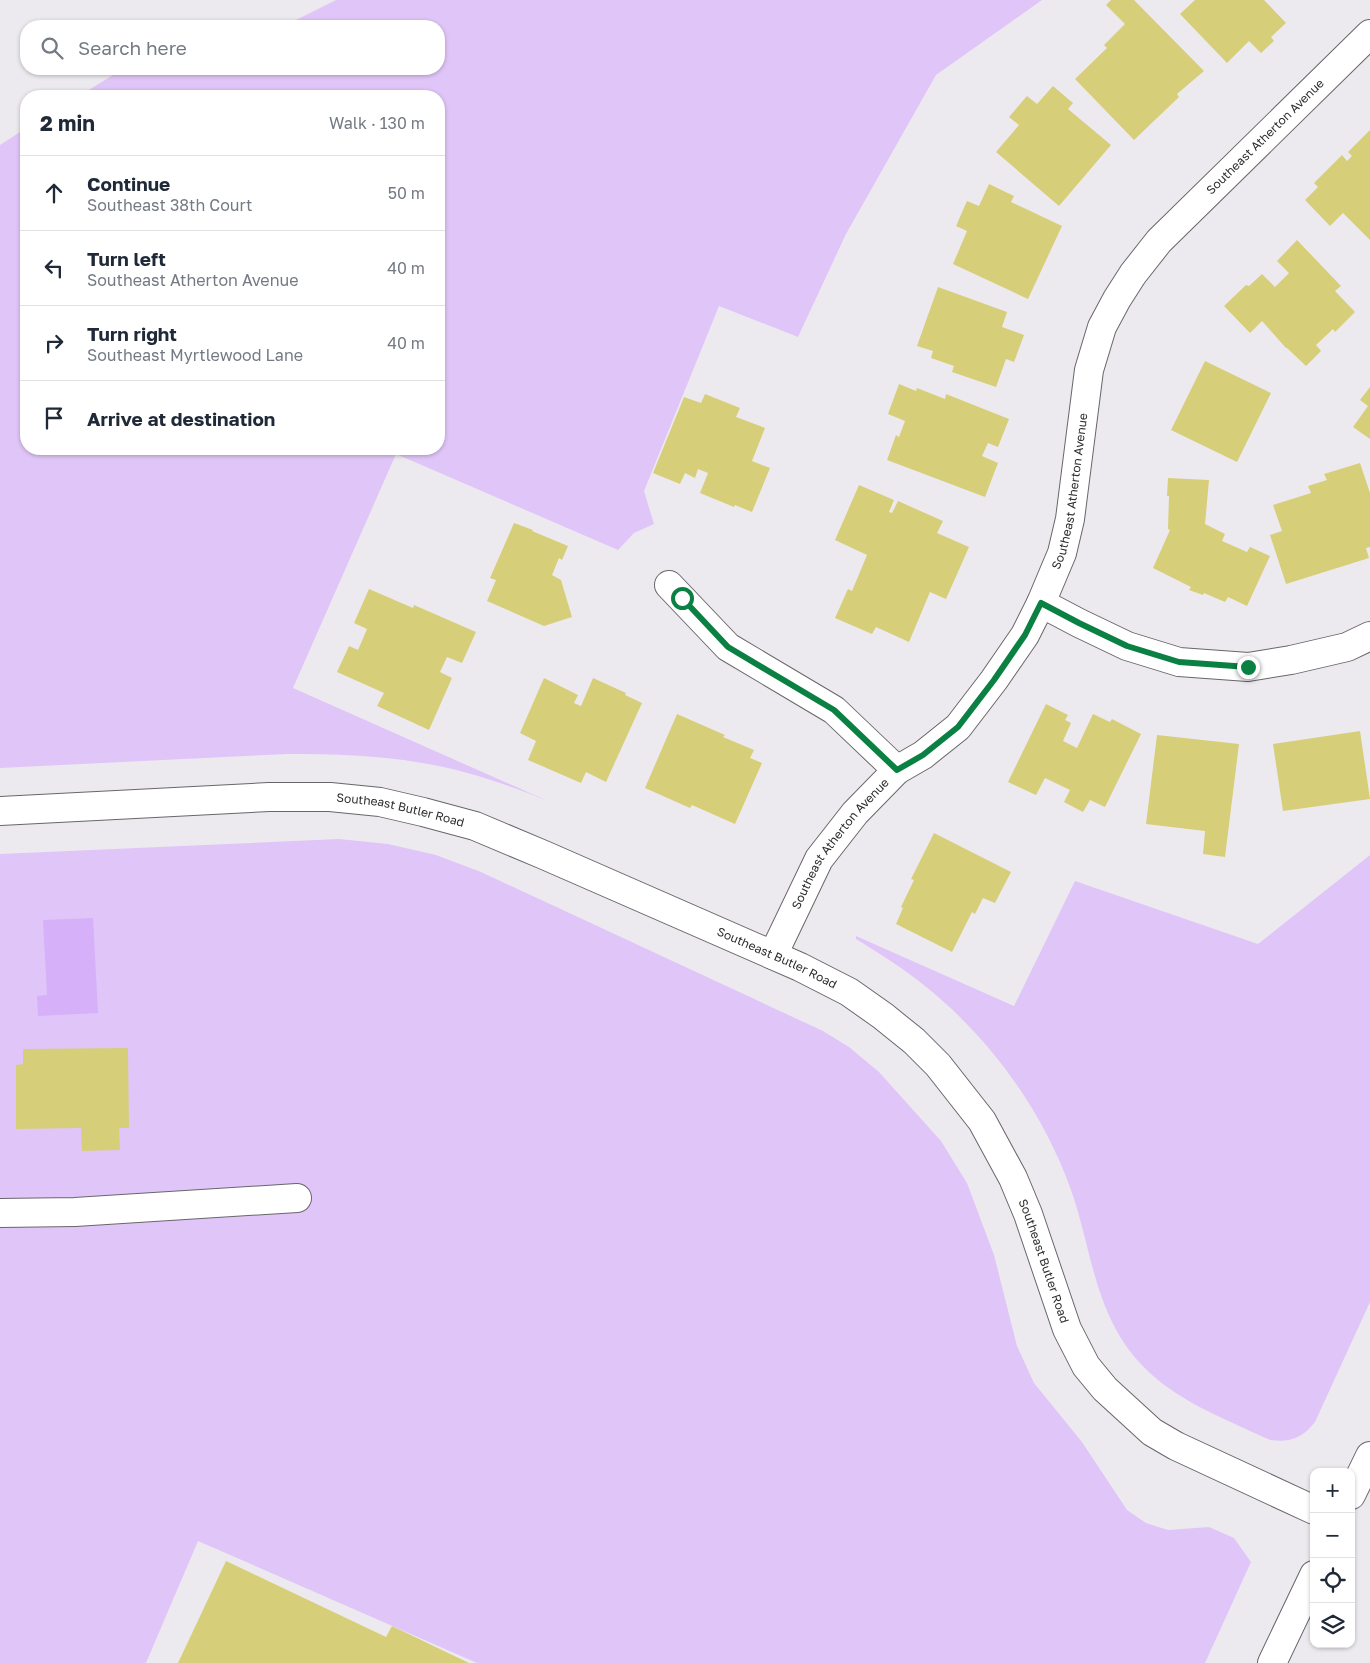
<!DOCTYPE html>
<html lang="en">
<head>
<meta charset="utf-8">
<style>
  :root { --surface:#fff; --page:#f6f6f7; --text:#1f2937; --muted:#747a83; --line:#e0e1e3 }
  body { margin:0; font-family:"Golos Text",sans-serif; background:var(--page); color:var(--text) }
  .controls { position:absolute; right:15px; bottom:15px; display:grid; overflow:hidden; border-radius:10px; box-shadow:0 1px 4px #0004 }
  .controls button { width:45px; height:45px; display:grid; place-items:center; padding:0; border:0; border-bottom:1px solid var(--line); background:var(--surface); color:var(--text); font:25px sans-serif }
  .stop { position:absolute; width:15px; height:15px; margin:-11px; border:4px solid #0b8043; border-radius:50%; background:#fff }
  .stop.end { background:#0b8043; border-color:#fff; box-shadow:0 1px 5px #0008 }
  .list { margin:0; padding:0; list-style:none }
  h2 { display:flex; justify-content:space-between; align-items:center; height:65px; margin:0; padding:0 20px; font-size:21px }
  h2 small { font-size:16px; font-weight:400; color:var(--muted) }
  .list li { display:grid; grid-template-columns:32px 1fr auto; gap:15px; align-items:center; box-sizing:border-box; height:75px; padding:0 20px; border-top:1px solid var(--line) }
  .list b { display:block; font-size:19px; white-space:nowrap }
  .list p { margin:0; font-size:16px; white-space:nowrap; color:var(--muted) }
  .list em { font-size:16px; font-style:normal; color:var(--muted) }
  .icon { flex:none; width:28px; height:28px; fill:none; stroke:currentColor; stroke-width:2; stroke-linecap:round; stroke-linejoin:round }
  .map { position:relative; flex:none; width:1370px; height:1663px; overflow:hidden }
  .search { position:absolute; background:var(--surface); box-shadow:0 1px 4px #0004; left:20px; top:20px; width:425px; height:55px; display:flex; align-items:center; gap:12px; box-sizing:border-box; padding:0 18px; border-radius:20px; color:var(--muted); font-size:19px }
  .panel { position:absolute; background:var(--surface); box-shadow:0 1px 4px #0004; left:20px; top:90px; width:425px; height:365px; border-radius:20px }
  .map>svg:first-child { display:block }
</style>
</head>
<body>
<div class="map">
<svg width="1370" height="1663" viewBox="0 0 1370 1663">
  <rect width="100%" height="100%" fill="#edeaef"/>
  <path fill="#e0c6f8" d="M336,0H1042L936,75L846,234L798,337L719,306L644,491L654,524L634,533L618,550L396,454L293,688L550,802C509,785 466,770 422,763C377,755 332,754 287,754L0,768V145L26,128V449H439V96H79L113,75L154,69H439V26H284Z
    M339,839L388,844L436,855L481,872L823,1031L849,1047L879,1072L941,1141L967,1183L994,1255L1017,1346L1034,1383L1082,1442L1127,1510L1146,1523L1168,1530L1209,1527L1234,1538L1251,1562L1205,1663H477L198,1541L146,1663H0V854Z
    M1370,855V1302L1315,1422C1303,1438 1289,1443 1270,1440C1223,1418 1173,1400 1138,1361C1094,1311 1092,1250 1071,1190C1043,1111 990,1038 925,986C903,968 880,954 856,939V936L1014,1006L1075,881L1258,944Z"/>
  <path fill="#d6b0f8" d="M93,918L98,1013L38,1016L37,996L47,995L43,920Z"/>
  <path fill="#d7ce7a" d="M1111,0H1134L1204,71L1177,94L1179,97L1134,140L1075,79L1107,48L1104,45L1125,24L1106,5Z
    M1195,0H1264L1286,23L1271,37L1274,41L1261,53L1249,41L1227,63L1180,14Z
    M1053,86L1073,103L1068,109L1111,145L1059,206L996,152L1019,125L1009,117L1027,96L1037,104Z
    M1370,130V240L1343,213L1330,226L1305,200L1318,187L1314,183L1342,155L1347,161L1352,156L1348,152Z
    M989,184L1014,196L1011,202L1062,226L1028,299L953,264L967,231L956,226L967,201L979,206Z
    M1297,240L1341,286L1335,291L1355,312L1335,332L1333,329L1316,345L1321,351L1306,366L1287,348H1286L1262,321L1250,333L1224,306L1246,285L1249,286L1262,274L1275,287L1289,273L1277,261Z
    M938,287L1007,312L1002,327L1024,335L1014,362L1006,359L996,387L952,372L954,366L931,358L933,351L917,346Z
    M1205,361L1271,393L1237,462L1171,430Z
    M899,384L916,391L917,388L945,399L946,394L1009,419L998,447L988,443L982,456L998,463L985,497L887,460L896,435L899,437L905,421L888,414Z
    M1370,387V439L1353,427L1368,406L1360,400Z
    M705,394L740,408L736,417L765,428L752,461L770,468L752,512L735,505L734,507L700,493L708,473L698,469L695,478L685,473L680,484L653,473L684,397L701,403Z
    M1360,463L1370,493V547L1366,548L1369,558L1286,584L1270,535L1282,531L1273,505L1311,493L1308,486L1327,480L1324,474Z
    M1168,478L1209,480L1205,524L1225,534L1222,541L1247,552L1250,547L1270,556L1247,606L1228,597L1225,602L1204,593L1203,595L1189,590L1191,587L1153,568L1170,530L1168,529L1169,496H1167Z
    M859,485L894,500L889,512L892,513L898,501L943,521L937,533L969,547L946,599L930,592L909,642L876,627L872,634L835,618L848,589L852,591L867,555L835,540Z
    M514,523L533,530L532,531L568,546L562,560L559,558L552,575L561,580L572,617L544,626L487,601L496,580L490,578Z
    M369,589L413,608L414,605L476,632L462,663L447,657L440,672L452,678L429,730L377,706L384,693L337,672L349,646L358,650L367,629L354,623Z
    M544,678L578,695L574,703L581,706L593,678L626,693L625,695L642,703L606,782L586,772L581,783L528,760L536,741L520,733Z
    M1046,704L1068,715L1065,720L1071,723L1063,741L1077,748L1093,714L1110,722L1112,719L1141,734L1105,807L1090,800L1083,812L1064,802L1070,790L1045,778L1036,795L1008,782Z
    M677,714L725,735L723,737L754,750L750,758L762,763L735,824L692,805L690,808L645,788Z
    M1360,731L1370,799L1283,811L1273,744Z
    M1157,735L1239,744L1225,857L1203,854L1205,831L1146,824Z
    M934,833L1011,872L995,903L983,898L975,914L972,912L952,952L896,924L903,908L901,907L914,880L911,879Z
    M128,1048L129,1128H119L120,1150L82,1151L81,1128L16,1129V1065L23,1064V1049Z
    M226,1561L386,1637L392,1626L469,1663H178Z"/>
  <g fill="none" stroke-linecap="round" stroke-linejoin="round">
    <g stroke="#69666b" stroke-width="30">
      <g id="minor">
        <path d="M669,585L728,647L834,710L897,770"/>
        <path d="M1041,603L1079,623L1127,646L1179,662L1248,667L1291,660L1347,647L1370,636"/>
        <path id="s1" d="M773,955L819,859L855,813L897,770L923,755L958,727L994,680L1025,635L1041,603L1062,553L1070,519L1089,370L1102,327L1117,299L1133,274L1159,241L1370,34"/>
        <path d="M0,1213L75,1212L297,1198"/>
      </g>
    </g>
    <g stroke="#69666b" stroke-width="30">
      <g id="major">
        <path id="s2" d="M0,811L269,797H330L380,802L423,812L475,826L544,855L800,967L849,992L883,1016L914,1041L938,1065L982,1121L1013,1178L1028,1214L1067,1329L1086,1366L1105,1389L1152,1432L1176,1446L1314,1510"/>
        <path d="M1351,1495L1370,1456"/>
        <path d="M1272,1663L1314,1575"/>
      </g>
    </g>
    <use href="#minor" stroke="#fff" stroke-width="28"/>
    <use href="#major" stroke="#fff" stroke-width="28"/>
  </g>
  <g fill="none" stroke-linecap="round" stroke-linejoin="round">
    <path stroke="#0b8043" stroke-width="6" d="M682,598L728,647L834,710L897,770L923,755L958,727L994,680L1025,635L1041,603L1079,623L1127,646L1179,662L1248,667"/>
  </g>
  <g text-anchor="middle" stroke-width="4" stroke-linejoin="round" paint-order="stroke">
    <g font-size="12" fill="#2d2c2e" stroke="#edeaef">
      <text dy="4" stroke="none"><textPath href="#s1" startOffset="986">Southeast Atherton Avenue</textPath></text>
      <text dy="4" stroke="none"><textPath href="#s1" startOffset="566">Southeast Atherton Avenue</textPath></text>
      <text dy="4" stroke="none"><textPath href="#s2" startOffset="402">Southeast Butler Road</textPath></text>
      <text dy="4" stroke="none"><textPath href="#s1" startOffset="131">Southeast Atherton Avenue</textPath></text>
      <text dy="4" stroke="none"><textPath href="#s2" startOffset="808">Southeast Butler Road</textPath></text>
      <text dy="4" stroke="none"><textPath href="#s2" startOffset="1228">Southeast Butler Road</textPath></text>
    </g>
  </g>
</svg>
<div class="controls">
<button>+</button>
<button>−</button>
<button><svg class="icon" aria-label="locate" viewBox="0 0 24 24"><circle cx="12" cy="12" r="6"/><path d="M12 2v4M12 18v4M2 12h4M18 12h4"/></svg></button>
<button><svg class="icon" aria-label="layers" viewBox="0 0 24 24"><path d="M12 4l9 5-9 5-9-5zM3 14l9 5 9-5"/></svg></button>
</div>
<div class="stop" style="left:682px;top:598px"></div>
<div class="stop end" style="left:1248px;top:667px"></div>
<div class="search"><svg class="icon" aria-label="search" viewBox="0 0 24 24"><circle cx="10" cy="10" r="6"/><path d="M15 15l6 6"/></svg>Search here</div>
<section class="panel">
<h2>2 min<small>Walk · 130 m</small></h2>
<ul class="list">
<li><svg class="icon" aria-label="ahead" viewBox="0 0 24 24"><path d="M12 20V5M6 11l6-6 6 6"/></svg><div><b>Continue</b><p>Southeast 38th Court</p></div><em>50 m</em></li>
<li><svg class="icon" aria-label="left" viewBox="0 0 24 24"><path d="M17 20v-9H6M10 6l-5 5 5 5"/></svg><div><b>Turn left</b><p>Southeast Atherton Avenue</p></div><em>40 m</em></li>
<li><svg class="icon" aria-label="right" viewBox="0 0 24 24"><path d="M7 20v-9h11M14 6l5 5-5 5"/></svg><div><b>Turn right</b><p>Southeast Myrtlewood Lane</p></div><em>40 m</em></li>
<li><svg class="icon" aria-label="arrive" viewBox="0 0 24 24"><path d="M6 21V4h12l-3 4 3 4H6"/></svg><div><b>Arrive at destination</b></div></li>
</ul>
</section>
</div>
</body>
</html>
